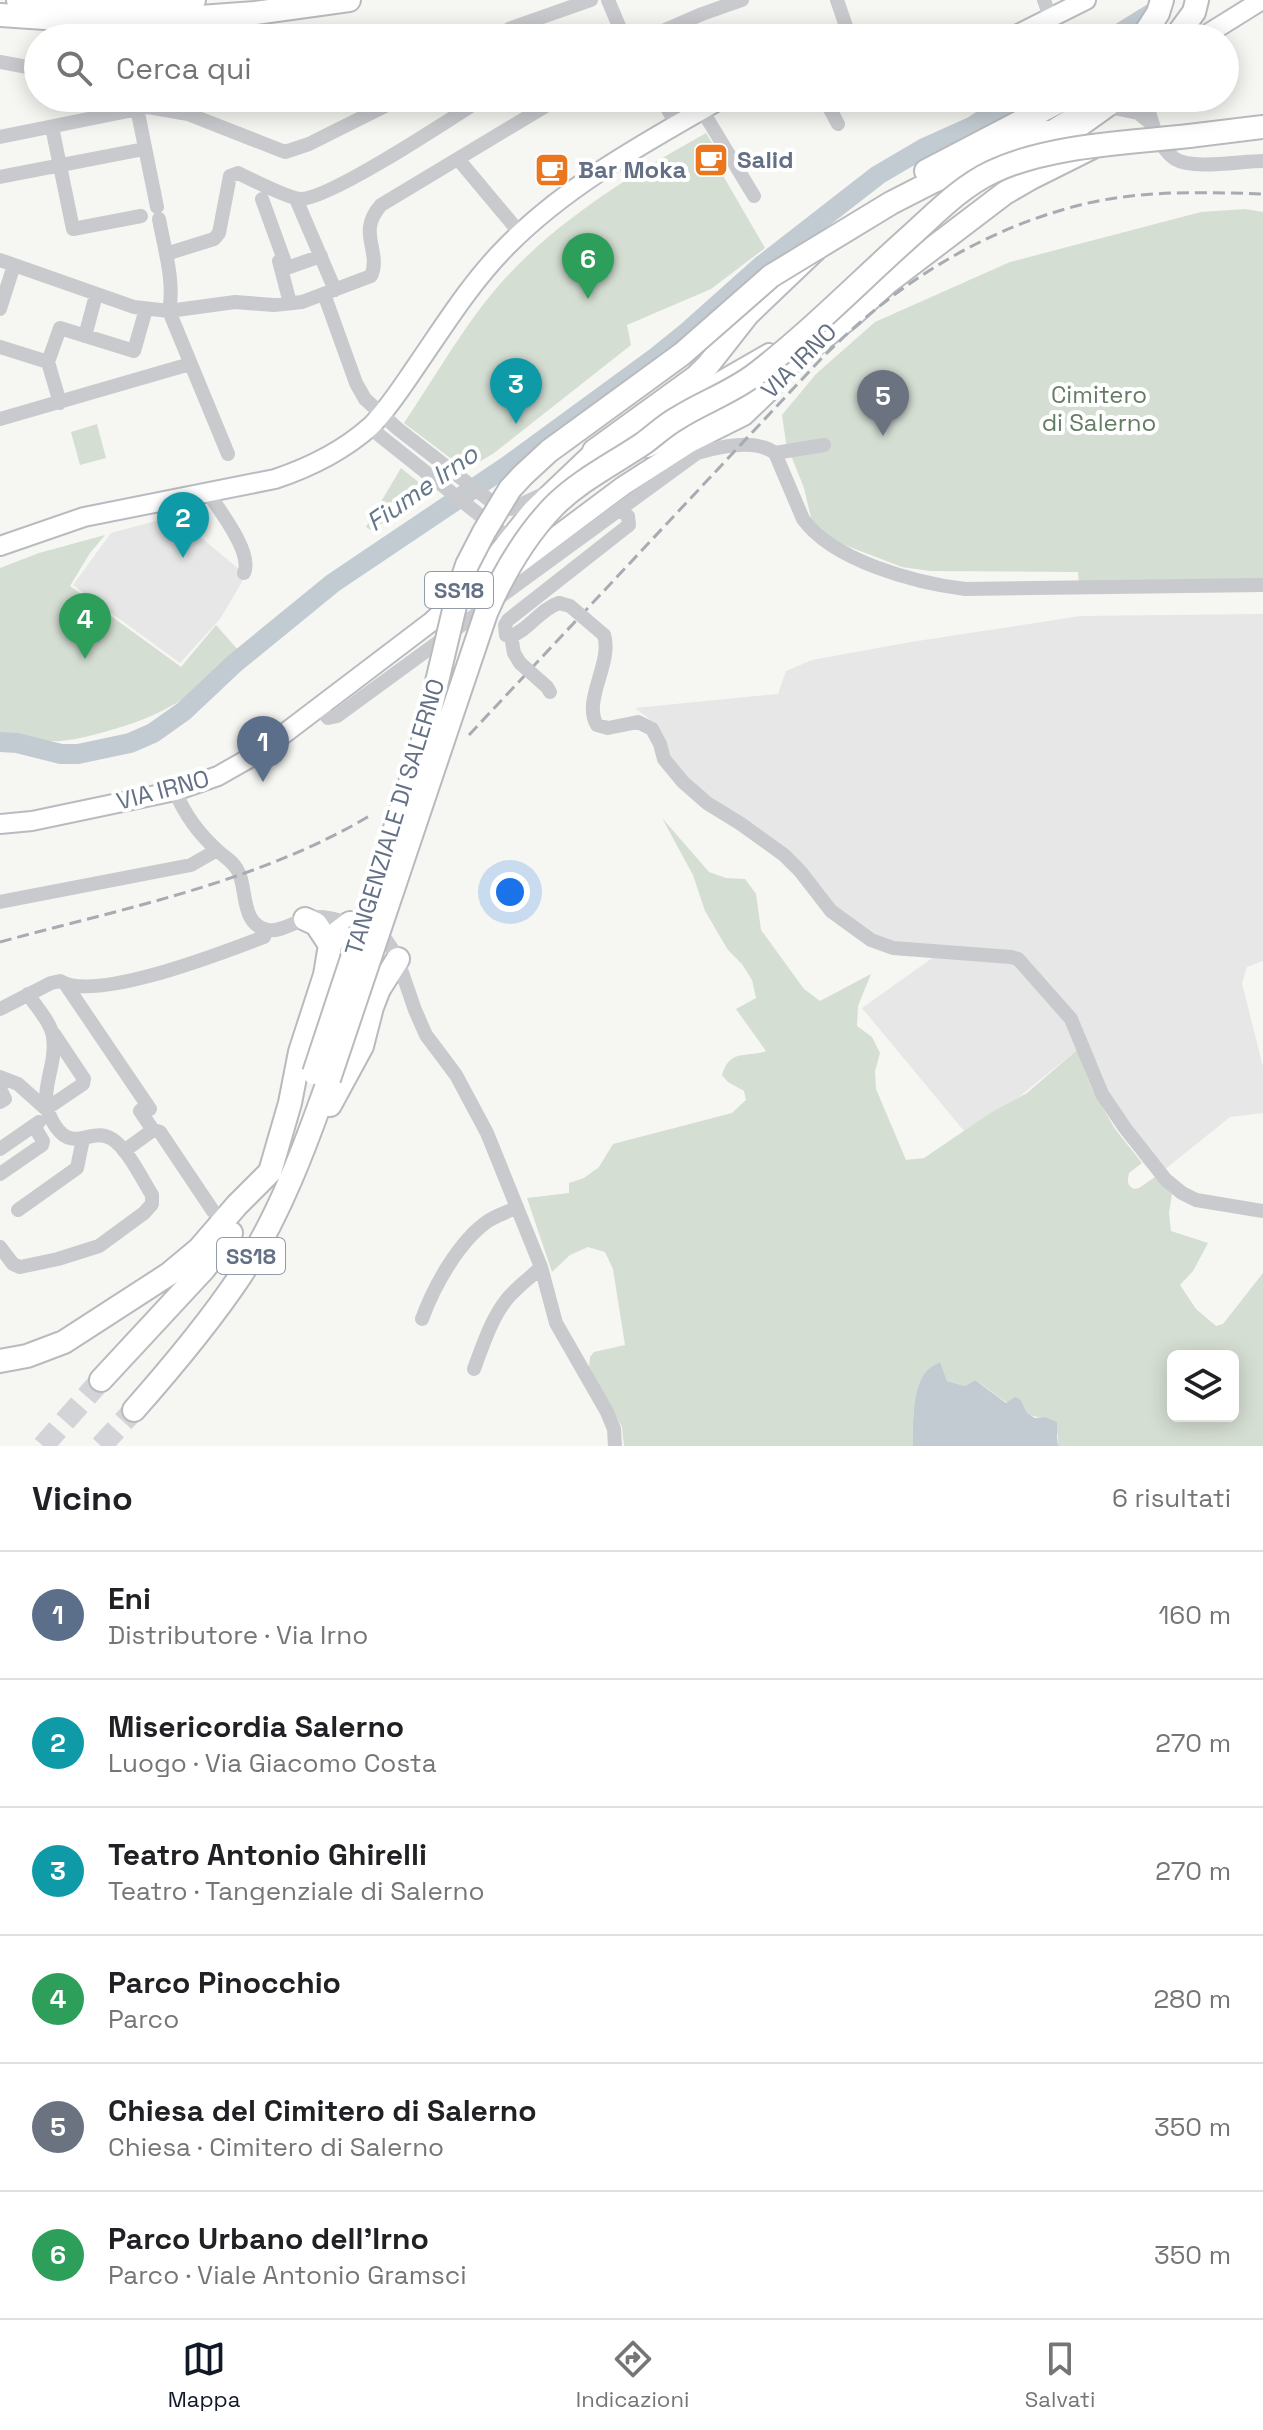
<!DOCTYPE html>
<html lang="it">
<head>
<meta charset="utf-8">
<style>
  :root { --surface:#fff; --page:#f6f6f6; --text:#202124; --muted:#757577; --line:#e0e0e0; --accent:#111827 }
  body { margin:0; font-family:"Space Grotesk",sans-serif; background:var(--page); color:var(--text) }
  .controls { position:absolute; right:24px; bottom:24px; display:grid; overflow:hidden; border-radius:12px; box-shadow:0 4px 20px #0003 }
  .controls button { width:72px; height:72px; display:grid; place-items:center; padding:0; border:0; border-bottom:2px solid var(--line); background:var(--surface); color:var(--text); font:40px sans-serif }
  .you { position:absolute; left:510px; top:892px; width:28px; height:28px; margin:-20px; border:6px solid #fff; border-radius:50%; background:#1a73e8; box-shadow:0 0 0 12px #1a73e833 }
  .badge { display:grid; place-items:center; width:52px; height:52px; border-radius:50%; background:var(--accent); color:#fff; font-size:26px; font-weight:700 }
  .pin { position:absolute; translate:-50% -66px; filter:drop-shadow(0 2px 4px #0008) }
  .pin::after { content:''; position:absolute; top:42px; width:28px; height:24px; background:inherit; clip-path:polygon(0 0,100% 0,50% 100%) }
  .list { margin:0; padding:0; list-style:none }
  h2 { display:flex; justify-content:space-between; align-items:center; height:104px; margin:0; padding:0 32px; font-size:34px }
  h2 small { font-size:26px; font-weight:400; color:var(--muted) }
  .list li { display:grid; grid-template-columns:52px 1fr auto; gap:24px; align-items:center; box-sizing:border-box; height:128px; padding:0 32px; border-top:2px solid var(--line) }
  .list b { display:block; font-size:30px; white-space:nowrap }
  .list p { margin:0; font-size:26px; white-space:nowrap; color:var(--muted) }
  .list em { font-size:26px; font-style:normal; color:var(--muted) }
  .icon { flex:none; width:44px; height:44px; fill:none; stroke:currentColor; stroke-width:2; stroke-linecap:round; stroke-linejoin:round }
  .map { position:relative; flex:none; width:1263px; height:1446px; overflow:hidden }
  .search { position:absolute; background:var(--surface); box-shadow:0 4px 20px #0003; left:24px; right:24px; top:24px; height:88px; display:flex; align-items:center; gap:20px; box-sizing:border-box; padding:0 28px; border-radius:44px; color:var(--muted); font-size:30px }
  .sheet { height:872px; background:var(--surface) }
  nav { display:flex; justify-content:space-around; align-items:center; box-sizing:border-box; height:112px; border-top:2px solid var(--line); background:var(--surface); font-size:22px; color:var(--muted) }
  nav a { display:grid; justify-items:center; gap:4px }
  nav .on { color:var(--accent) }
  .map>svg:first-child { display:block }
</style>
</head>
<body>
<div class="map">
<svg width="1263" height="1446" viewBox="0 0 1263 1446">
  <rect width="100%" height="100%" fill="#f6f6f2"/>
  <path fill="#e6e7e6" d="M175,516L246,575L220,619L180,663L73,585L111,533Z
    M1263,614V961L1247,967L1242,983L1263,1067V1113L1230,1117L1164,1170L1103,1090L1075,1021L1018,955L901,945L869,934L838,913L727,808L678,774L657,725L635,708L778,694L786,671L812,660L911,642L1081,616Z
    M938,954L1014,964L1042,993L1071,1031L1077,1050L969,1137L862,1008Z"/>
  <path fill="#d5ded3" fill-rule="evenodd" d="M706,133L713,144L707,148L765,248L711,289L627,325L631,345L494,453L466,470L404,423C429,386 452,346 479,310C538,231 622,180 706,133Z
    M1245,209L1263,212V579L1079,584L1078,572L930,571L902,567L842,544L824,534L812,522L804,488L786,443L782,415L816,374L875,322L1010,262L1201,212Z
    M97,424L106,458L80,465L71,432Z
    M401,468L432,493L371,530L366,527Z
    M105,535L90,553L70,586L181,667L216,625L239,651C198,695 161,717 104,732C86,737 67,742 49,741C33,741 16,736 0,734V568L39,553Z
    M662,818L709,872L726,878L745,879L756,894L761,930L804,989L820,1001L871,974L858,1006L857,1026L872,1037L880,1053L875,1071L876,1089L906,1160L924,1158L992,1112L1027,1093L1077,1050L1091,1087L1115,1129L1142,1163L1129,1173C1127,1182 1127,1185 1134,1189L1139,1188L1155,1177L1172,1194L1169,1213L1171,1231L1208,1243L1193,1271L1180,1285L1196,1309L1216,1326L1223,1324L1263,1273V1446H1060L1057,1443L1058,1435L1045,1417C1024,1421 993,1391 975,1380L965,1386L947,1381L940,1363C935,1366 927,1370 924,1374C912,1392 913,1425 913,1446H624L622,1427L589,1368L590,1357L594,1352L625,1345L613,1269L605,1252L588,1247L570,1255L552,1272L527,1198L569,1193V1183L584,1178L599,1167L613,1144L732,1113L746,1100L744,1091L728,1082L722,1075C730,1048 747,1058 766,1051L736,1009L756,998L752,980L742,964L728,950L705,911L693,875ZM1173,1356H1233V1416H1173Z"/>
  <path fill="#c3cbd2" d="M940,1362L947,1381L965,1386L975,1380L1006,1403L1015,1397L1020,1399L1027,1413L1035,1418L1045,1417L1057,1422V1443L1060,1446H913C913,1425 912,1392 924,1374C927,1369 935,1365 940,1362Z"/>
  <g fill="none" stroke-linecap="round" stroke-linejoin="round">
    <path stroke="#c3cbd2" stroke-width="20" d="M1112,38L1162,7
      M0,742L17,743L61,754H78L130,743L153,733L184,711L235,663L333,583L507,466L656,357L687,332L761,266L878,175L924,148L973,126L1015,98"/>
    <path stroke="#d2d4d7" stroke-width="22" stroke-dasharray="22 11" stroke-linecap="butt" d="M43,1446L101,1380
      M101,1446L134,1410"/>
    <g stroke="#b8bbc0" stroke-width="22">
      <path id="major" d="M1010,38L1086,0
        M1201,38L1262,0
        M1035,140L1104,98
        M1044,153L1121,98
        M656,418L769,353
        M0,546L84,517L275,479C311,467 343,451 371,426C388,409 402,387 415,368C444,326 471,282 507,246C568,184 648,141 723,98
        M508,572L623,486L690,443L744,416L772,389
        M0,824L32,821L175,791L218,776L260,752L431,622L459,596L496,555L532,510L594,451L606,445"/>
    </g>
    <g stroke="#b8babe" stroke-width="26">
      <path id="highway" d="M18,0C78,8 135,7 194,0
        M0,15L118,23L255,13L349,0
        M1142,38L1158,13L1162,0
        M1175,38L1194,12L1197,0
        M1189,136L1263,127
        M926,171L1066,98
        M647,446L743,400L851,316L888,282L1005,193L1031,178L1091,148
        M594,451L696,377L708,365L748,314L817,248L891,203L932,182L1047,132
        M305,919L316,924L330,945
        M330,1105L362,1046L372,1007L379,989L398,959
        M0,1361L27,1356L64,1342L169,1274L199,1249L237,1205L270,1172L290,1103L300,1052L325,975L330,945L338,932L350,923
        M101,1380L204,1269L231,1233
        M134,1410C172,1367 209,1323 241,1275C280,1214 305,1147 329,1079"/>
    </g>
    <path stroke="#c8cace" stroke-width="14" d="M608,0L624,38
      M837,0L850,38
      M1044,0L1050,17
      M493,38L511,28L591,0
      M647,38L702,14L742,0
      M0,62L38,69
      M253,98L258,100L272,98
      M661,98L677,125
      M824,98L838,124
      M1147,98C1147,109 1151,118 1154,128C1158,139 1165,152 1175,159C1193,170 1241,161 1263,161
      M1109,107L1138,113L1152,124
      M137,108L157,207
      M702,110L754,196
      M52,127L73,229L141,216
      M0,137L148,107L188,114L285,152L309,144L401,98
      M458,159L520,233
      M0,177L144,149
      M262,199L287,268L321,256
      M296,199L335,290
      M159,219C164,247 175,282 169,311
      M166,254L214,239L219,233L230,176L238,173C250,179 289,198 300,199C329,200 452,118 483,98
      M0,260L134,307L169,311L235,302L274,305L302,302L371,276C382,251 356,233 381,205L559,98
      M279,261L290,303
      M324,294L356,383L365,399L398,429L497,506L511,509L541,495
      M0,309L14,265
      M169,311L228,454
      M85,336L96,295
      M0,347L48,362L60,403
      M48,362L60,328L134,351L146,309
      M0,419L190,364
      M369,427L516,544
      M775,453L824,445
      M208,493C220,511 253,553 244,573
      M559,603C540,609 529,630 511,636L506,635L505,625L508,620L629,525L628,516L620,510
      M604,635C613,662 582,701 597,725L608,728L638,722L652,729L660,744L664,759L683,782L707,803L741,824L784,855L800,871L831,911L871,940L893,948L1011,957L1018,959L1071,1019L1102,1094L1125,1128L1166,1180L1182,1193L1196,1200L1263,1211
      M511,636L514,653L520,663
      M318,706L328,718L337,716L697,453C718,447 755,438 775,453L803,519C833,561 916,583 965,589L1263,585
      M175,791C184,813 200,835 218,851C226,858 235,863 239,873C247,891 241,925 268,930C281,932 296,921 309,918C323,915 338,920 351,924
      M0,902L191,865L217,850
      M370,932L386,940L396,955L415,1010L426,1035L456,1075L487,1133L541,1267L556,1323L607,1412L614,1429L615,1446
      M66,985L150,1109
      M0,1009L51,983L60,981C96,1003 224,952 264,937L267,930
      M0,1077L18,1084L46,1109L83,1084L84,1079L54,1034
      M0,1089L5,1099L0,1102
      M147,1104L140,1111L153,1130
      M0,1149L39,1122
      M124,1151L153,1130L160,1132L213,1211
      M0,1174L42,1145L43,1141L34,1126
      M18,1210L77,1168L83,1139
      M0,1247L13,1264L20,1267L58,1259L99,1246L144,1213L152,1204V1195C142,1179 127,1148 112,1139C92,1126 74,1153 56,1127C33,1095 58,1070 53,1037C51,1022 36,1007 28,994
      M422,1319C434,1286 459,1241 488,1221C497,1215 508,1212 517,1207
      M474,1369C483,1345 491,1319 507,1299C517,1287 530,1278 541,1267"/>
    <use href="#major" stroke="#fff" stroke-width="18"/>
    <use href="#highway" stroke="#fff" stroke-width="22"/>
    <path stroke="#a7abb2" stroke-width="3" stroke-dasharray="12 6" stroke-linecap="butt" d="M469,735L820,360C893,286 978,231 1080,205C1139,190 1202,192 1263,194
      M0,942C125,908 259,882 371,815"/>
    <g stroke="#b8babe" stroke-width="26" stroke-linecap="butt">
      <path id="highway-bridge" d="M314,1073L420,753L459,589L467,565L484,532L510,489L523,475L549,451L682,354L771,276L817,248
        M329,1079L486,613C503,574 524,537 554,506C580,480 613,464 644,443C655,435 665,425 678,418C703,402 733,392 757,373C810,332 857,284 907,239C933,216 960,187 992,172C1049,145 1127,143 1189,136"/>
    </g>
    <path stroke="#c8cace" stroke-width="14" d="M559,603L570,606L604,635
      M520,663L547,687L550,692"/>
    <use href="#highway-bridge" stroke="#fff" stroke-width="22"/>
  </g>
  <defs>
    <g id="cafe-square" transform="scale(1.8)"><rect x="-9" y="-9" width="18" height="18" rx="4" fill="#eb761e" stroke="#fff"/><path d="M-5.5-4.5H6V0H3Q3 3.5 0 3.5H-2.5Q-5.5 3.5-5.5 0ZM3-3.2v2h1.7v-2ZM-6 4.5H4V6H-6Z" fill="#fff"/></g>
  </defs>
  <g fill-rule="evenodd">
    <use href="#cafe-square" x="711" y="160"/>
    <use href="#cafe-square" x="552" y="170"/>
  </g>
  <g text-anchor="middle" stroke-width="8" stroke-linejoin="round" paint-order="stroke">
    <g fill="#fff" stroke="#929baa" stroke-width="2">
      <rect x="425" y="572" width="68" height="36" rx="6"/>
      <rect x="217" y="1238" width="68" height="36" rx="6"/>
    </g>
    <g font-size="22" font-weight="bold" fill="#647085">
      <text x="459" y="598">SS18</text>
      <text x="251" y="1264">SS18</text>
    </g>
    <g font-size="24" font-weight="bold" fill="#647085" stroke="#fff" text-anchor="start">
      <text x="737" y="168">Salid</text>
      <text x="578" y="178">Bar Moka</text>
    </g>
    <g font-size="24" fill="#647085" stroke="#fff">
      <text transform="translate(799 361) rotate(-45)" y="8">VIA IRNO</text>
      <text transform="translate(163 790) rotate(-15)" y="8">VIA IRNO</text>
      <text transform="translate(395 817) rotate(-73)" y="8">TANGENZIALE DI SALERNO</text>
    </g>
    <g font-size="24" fill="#637c63" stroke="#fff">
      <text x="1099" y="403">Cimitero<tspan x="1099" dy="28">di Salerno</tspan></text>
    </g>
    <g font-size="26" font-style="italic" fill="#647889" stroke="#fff">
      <text transform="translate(422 488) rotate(-35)" y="9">Fiume Irno</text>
    </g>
  </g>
</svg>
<div class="controls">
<button><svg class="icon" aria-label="layers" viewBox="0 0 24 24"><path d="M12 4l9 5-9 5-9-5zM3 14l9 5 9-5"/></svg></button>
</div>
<div class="you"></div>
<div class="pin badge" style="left:263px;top:782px;background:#5c6f8a">1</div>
<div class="pin badge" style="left:183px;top:558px;background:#0f9aa8">2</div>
<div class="pin badge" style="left:516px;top:424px;background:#0f9aa8">3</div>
<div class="pin badge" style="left:85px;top:659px;background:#2e9e5b">4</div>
<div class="pin badge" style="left:883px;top:436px;background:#6b7280">5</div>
<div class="pin badge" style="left:588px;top:299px;background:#2e9e5b">6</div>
<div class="search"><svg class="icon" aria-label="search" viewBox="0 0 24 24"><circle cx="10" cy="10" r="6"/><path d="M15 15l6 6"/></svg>Cerca qui</div>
</div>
<section class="sheet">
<h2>Vicino<small>6 risultati</small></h2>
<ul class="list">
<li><span class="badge" style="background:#5c6f8a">1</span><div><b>Eni</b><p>Distributore · Via Irno</p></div><em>160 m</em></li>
<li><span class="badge" style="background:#0f9aa8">2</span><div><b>Misericordia Salerno</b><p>Luogo · Via Giacomo Costa</p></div><em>270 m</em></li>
<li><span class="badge" style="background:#0f9aa8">3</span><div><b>Teatro Antonio Ghirelli</b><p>Teatro · Tangenziale di Salerno</p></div><em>270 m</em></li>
<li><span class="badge" style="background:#2e9e5b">4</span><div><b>Parco Pinocchio</b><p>Parco</p></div><em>280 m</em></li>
<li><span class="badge" style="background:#6b7280">5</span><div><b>Chiesa del Cimitero di Salerno</b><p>Chiesa · Cimitero di Salerno</p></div><em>350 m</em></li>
<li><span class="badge" style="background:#2e9e5b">6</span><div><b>Parco Urbano dell'Irno</b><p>Parco · Viale Antonio Gramsci</p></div><em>350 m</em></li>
</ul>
</section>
<nav>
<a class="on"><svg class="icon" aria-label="map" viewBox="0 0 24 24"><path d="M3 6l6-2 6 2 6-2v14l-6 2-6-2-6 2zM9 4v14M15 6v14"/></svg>Mappa</a>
<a><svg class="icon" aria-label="directions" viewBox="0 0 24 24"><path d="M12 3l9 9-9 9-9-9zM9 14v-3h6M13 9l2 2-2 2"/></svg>Indicazioni</a>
<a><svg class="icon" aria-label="saved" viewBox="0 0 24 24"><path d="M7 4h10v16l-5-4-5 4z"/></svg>Salvati</a>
</nav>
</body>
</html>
